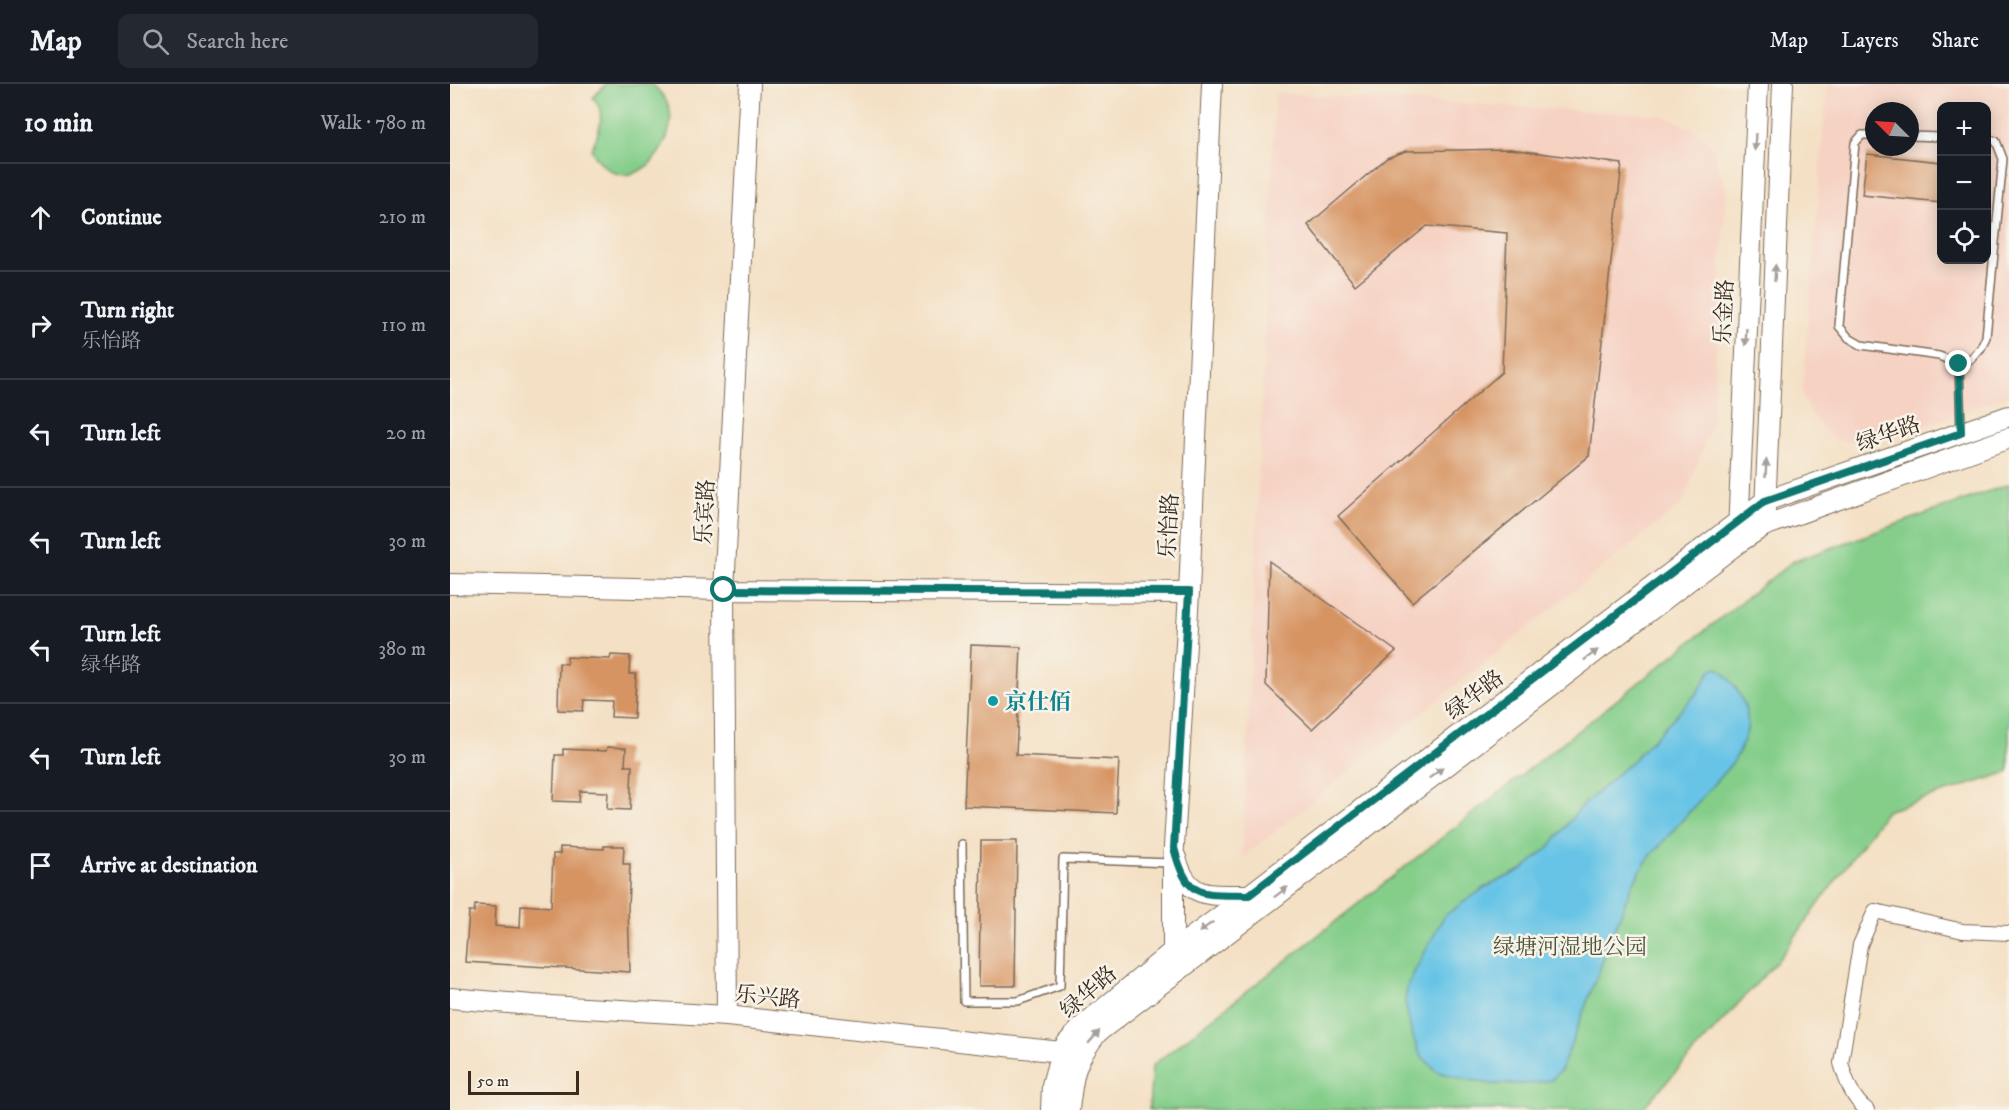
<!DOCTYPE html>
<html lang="en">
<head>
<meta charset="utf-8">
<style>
  :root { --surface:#171b24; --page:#242831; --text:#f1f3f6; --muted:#9ea1a6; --line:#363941 }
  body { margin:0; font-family:"IM FELL DW Pica","Noto Serif SC",serif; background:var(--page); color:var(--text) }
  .controls { position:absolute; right:18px; top:18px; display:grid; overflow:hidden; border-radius:12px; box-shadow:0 3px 15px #0003 }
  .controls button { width:54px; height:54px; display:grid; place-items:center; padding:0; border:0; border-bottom:2px solid var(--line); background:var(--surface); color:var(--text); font:30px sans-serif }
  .compass { position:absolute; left:1415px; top:18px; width:54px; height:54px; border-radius:50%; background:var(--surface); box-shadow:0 3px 15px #0003; rotate:294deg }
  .scale { position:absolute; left:18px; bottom:15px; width:111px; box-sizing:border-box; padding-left:6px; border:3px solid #3b2a1e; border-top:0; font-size:16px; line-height:21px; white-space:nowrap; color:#3b2a1e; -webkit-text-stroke:4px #f7f3e8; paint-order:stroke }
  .stop { position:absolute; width:18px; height:18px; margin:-14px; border:4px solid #0f766e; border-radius:50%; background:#fff }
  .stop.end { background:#0f766e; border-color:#fff; box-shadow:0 2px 6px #0008 }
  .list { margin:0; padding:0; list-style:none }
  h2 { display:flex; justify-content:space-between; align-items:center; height:78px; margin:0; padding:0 24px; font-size:26px }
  h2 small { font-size:20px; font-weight:400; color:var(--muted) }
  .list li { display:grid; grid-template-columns:39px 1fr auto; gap:18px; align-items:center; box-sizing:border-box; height:108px; padding:0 24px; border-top:2px solid var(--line) }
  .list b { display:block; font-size:22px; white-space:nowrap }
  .list p { margin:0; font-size:20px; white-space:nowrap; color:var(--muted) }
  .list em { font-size:20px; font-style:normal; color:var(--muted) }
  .icon { flex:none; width:33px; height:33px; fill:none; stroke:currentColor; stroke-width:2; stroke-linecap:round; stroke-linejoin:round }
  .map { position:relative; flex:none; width:1559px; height:1026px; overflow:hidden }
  header { display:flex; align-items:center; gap:36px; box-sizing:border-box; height:84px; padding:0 30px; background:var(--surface); border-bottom:2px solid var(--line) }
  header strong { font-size:28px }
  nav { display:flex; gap:33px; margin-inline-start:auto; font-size:21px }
  .search { width:420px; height:54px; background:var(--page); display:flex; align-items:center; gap:15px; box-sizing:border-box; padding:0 21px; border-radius:12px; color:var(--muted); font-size:22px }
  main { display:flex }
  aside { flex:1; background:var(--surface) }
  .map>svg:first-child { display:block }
</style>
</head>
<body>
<header>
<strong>Map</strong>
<div class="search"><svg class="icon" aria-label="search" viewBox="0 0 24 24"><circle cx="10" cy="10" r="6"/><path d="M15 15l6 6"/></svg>Search here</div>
<nav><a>Map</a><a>Layers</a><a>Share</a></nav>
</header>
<main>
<aside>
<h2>10 min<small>Walk · 780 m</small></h2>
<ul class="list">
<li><svg class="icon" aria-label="ahead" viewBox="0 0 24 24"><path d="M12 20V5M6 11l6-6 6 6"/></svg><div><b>Continue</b></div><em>210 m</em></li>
<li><svg class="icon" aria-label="right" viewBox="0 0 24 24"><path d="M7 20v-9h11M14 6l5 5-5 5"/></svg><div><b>Turn right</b><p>乐怡路</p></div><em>110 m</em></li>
<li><svg class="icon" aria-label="left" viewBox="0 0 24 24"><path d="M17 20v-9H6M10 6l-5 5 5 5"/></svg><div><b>Turn left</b></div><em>20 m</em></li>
<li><svg class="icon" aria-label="left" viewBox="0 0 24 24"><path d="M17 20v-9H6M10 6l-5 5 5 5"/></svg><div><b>Turn left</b></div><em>30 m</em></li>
<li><svg class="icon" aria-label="left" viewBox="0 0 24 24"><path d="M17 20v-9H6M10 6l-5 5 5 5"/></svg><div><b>Turn left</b><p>绿华路</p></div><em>380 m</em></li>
<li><svg class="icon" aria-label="left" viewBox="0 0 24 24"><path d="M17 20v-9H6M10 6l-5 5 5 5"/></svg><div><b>Turn left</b></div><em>30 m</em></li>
<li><svg class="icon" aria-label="arrive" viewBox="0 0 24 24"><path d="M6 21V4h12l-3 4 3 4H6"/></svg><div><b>Arrive at destination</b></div></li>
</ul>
</aside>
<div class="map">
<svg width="1559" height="1026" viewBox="0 0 1559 1026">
  <rect width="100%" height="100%" fill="#f7f3e8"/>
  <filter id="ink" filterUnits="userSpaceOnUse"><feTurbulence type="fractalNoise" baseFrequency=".0167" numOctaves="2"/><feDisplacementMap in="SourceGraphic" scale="12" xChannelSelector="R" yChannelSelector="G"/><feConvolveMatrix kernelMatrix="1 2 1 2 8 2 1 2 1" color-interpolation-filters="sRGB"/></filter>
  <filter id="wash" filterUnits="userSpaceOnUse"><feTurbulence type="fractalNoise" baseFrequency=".008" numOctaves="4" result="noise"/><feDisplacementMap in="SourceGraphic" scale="24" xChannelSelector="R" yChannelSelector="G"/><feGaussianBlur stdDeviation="1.35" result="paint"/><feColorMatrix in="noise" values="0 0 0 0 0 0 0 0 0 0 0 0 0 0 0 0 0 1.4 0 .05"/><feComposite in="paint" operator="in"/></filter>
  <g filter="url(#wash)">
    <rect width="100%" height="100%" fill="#f4e0c4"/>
    <path fill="#f6d2c3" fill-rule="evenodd" d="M1377,0H1559V311L1489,337L1412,360L1387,356L1375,348L1362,331L1352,313ZM1492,22H1536V176H1492ZM1424,27H1460V63H1424Z
      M825,9L1213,31L1244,45L1261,61L1276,105L1262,339L1233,419L792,774Z"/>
    <path fill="#84ce8a" stroke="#607c54" stroke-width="1.5" d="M156,0H202C210,8 218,16 220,27C226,61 185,113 152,80C147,75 144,71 141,65C149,51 157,27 143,14Z
      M1559,400V688L1436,727L1329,875L1191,1026H699L702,982L1342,478Z"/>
    <path fill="#68c4e6" stroke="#527782" stroke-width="1.5" d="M1267,583C1284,596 1301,623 1297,646C1295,657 1289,667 1284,677L1198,775L1181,803L1111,986L1101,996L1079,1000H1042L1015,995L988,988L970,971L961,947L955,917L958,900L994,832L1036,803L1073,785L1100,762L1130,724L1185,674L1247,609L1261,586Z"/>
    <g id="blocks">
      <path fill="#d79463" d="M1060,65L1172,80L1139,372L962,518L888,432L1052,288L1057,149L977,142L905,201L858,141L937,74L956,67Z
        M1417,70L1491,78V119L1412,111Z
        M819,477L946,567L862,645L816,601Z
        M521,561L571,563L566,671L669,676L666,729L514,722Z
        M161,571L180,572L179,590H186L184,634L161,633L162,617L134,616L133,627L108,626L109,579L117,580V573L160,575Z
        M157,663L176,664L175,682H182L180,726L157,725L158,708L130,707L129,718L103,717L105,671H113V665L156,667Z
        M531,757H567L565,902H529Z
        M154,762H174L173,780H180L178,824L180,888L15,878L19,828H24L25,821L46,822L45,842L70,844L71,821L101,823L103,770H110V763L154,765Z"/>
    </g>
  </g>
  <g filter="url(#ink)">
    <use href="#blocks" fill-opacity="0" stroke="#7c6a58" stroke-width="1.5"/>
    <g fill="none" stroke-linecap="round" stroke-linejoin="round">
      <g stroke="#7c6a58" stroke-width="10">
        <path id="lane" d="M1424,51H1412L1405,59L1389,242L1399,254L1411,261L1489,272L1509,280L1520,276L1531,264L1536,253L1553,75L1546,57L1536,54
          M1460,52L1492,53
          M1509,280L1511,347
          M512,760L514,917H568L610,902L613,775L720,779"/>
      </g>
      <g stroke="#7c6a58" stroke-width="16">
        <path id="street" d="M1417,1026C1402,1015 1396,996 1391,979L1410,861L1425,827L1513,847L1559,849"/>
      </g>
      <g stroke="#7c6a58" stroke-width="22">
        <path id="secondary" d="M1315,427L1333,0
          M1288,447L1308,0
          M0,500L274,506L739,509
          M726,774C738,818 761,810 799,811
          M728,876L723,867V779L739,509L762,0
          M0,914L82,921L277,932L611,968L622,971
          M277,932L274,506L300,0
          M601,1026L602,1001L611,968L617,959L634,941L723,867L799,811L1315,417L1559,332
          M619,1026C623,989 624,978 648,948L1288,459L1314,442L1559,354"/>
      </g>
      <use href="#lane" stroke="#fff" stroke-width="7"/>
      <use href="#street" stroke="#fff" stroke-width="14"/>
      <use href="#secondary" stroke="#fff" stroke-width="20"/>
    </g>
    <defs><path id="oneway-solid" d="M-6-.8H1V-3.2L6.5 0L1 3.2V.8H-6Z" transform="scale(1.5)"/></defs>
    <g fill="#a79f9a">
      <use href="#oneway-solid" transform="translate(1305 58) rotate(93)"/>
      <use href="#oneway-solid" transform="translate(1325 189) rotate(-87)"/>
      <use href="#oneway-solid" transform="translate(1296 253) rotate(93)"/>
      <use href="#oneway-solid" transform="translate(1316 384) rotate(-87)"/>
      <use href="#oneway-solid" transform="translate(1141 571) rotate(-37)"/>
      <use href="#oneway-solid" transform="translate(986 689) rotate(-37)"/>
      <use href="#oneway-solid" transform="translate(831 808) rotate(-37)"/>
      <use href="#oneway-solid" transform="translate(756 843) rotate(144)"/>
      <use href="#oneway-solid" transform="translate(644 953) rotate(-49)"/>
    </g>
  </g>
  <g fill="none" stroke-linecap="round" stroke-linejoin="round" filter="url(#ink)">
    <path stroke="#0f766e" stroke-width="8" d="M274,506L739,508L724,764C738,816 750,810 799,811L1315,417L1511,349L1509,280"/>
  </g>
  <circle fill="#0f9aa8" stroke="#f7f3e8" stroke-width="2" cx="543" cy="617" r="6"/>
  <g text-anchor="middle" stroke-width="5" stroke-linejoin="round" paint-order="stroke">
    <g font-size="22" fill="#3b2a1e" stroke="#f7f3e8">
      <text transform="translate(1273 228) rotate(-87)" y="8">乐金路</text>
      <text transform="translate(1438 349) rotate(-19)" y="8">绿华路</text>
      <text transform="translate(254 428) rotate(-87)" y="8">乐宾路</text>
      <text transform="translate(718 442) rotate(-87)" y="8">乐怡路</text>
      <text transform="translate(1024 610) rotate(-37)" y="8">绿华路</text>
      <text transform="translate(638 907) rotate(-41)" y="8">绿华路</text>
      <text transform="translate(318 912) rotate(6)" y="8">乐兴路</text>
    </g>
    <g font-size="22" font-weight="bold" fill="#0d838f" stroke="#f7f3e8" text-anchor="start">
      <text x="555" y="625">京仕佰</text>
    </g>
    <g font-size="22" fill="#4d5339" stroke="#f7f3e8">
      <text x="1120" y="870">绿塘河湿地公园</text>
    </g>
  </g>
</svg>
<div class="controls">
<button>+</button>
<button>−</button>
<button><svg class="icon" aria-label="locate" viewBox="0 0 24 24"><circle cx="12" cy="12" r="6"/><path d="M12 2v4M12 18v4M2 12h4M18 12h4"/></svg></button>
</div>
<svg class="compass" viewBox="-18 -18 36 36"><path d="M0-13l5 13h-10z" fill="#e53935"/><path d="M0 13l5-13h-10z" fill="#9ea1a6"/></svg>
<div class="scale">50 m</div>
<div class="stop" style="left:274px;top:506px"></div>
<div class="stop end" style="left:1509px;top:280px"></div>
</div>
</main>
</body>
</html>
